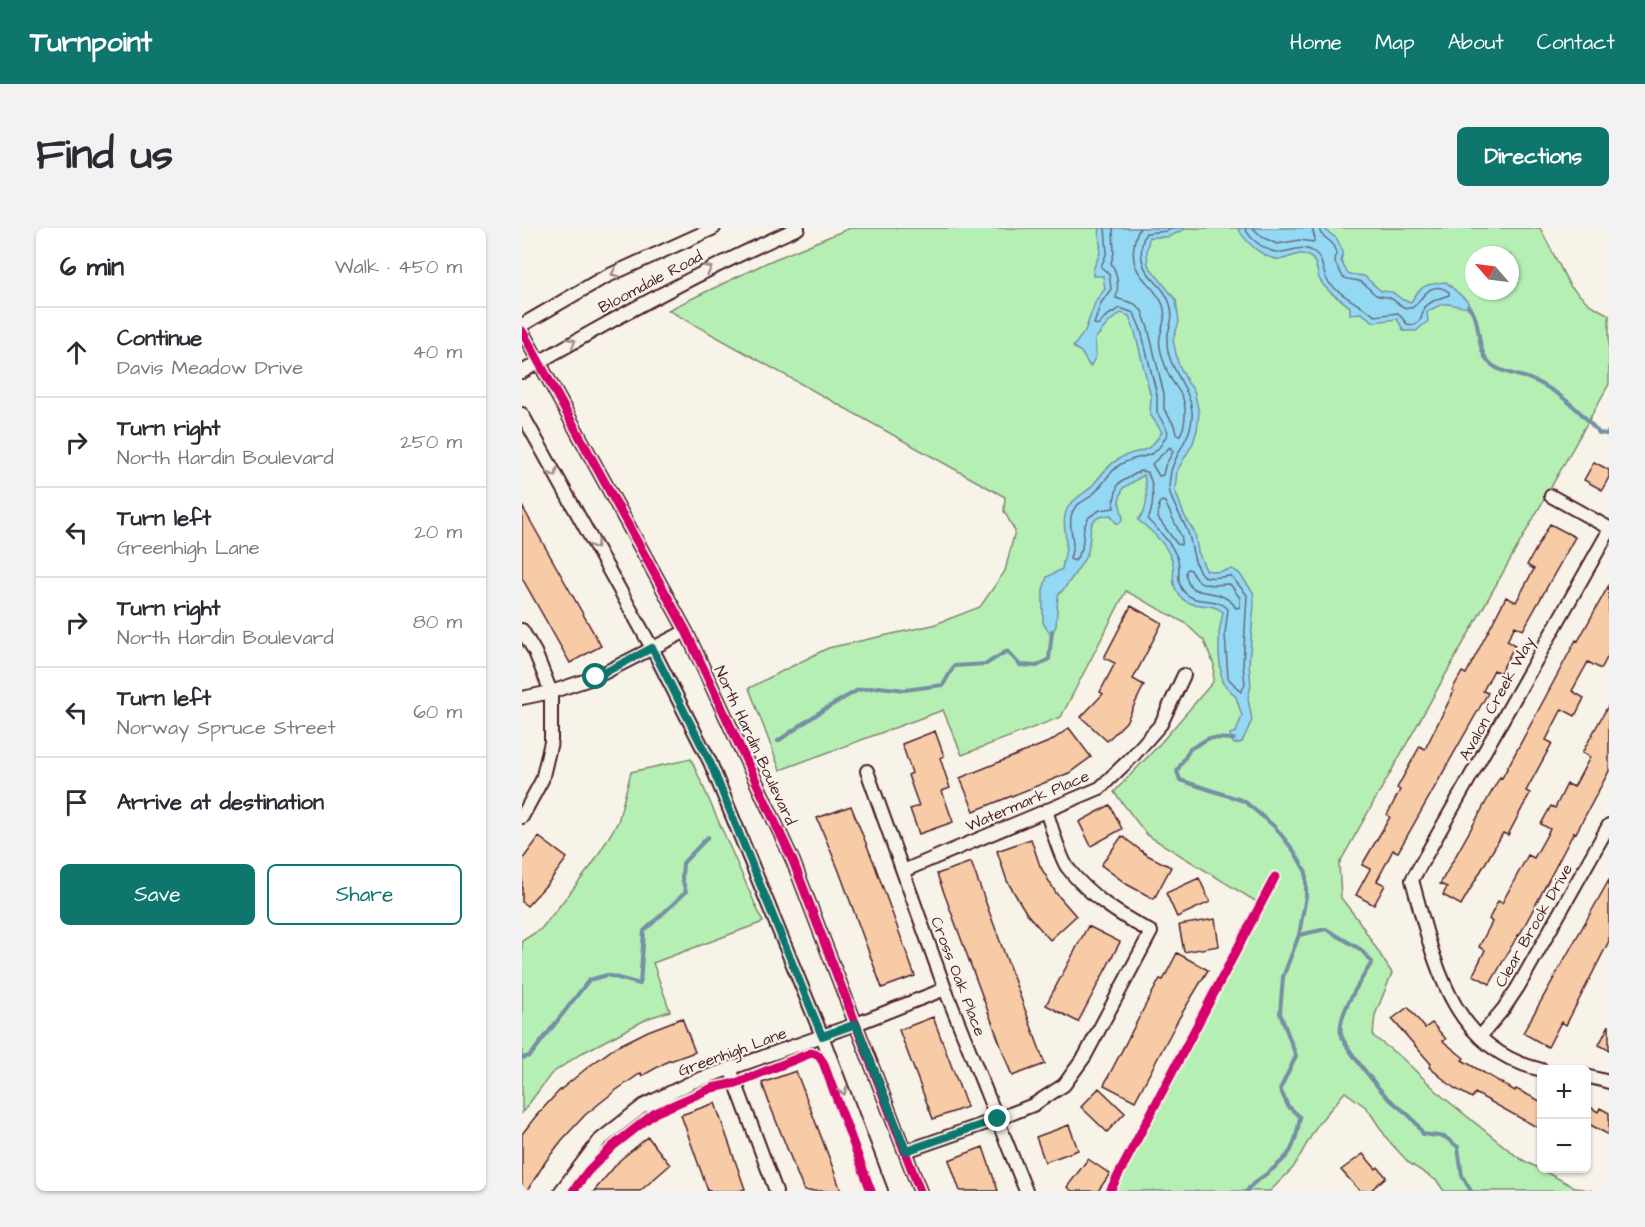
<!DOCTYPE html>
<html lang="en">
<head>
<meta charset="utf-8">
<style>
  :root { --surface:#fff; --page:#f2f2f3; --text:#2b2b33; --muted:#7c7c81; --line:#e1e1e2; --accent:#0f766e }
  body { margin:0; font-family:"Architects Daughter",sans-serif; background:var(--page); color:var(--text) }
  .controls { position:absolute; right:18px; bottom:18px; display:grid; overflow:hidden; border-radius:9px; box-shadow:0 2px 4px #0004 }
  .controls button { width:54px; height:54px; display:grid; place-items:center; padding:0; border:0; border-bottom:2px solid var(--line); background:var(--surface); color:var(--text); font:30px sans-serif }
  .compass { position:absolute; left:943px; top:18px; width:54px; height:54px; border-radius:50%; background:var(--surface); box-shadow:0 2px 4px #0004; rotate:298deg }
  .stop { position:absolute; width:18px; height:18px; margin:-14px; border:4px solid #0f766e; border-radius:50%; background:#fff }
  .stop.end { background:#0f766e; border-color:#fff; box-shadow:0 2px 6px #0008 }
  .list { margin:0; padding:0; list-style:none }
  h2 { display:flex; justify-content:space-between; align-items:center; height:78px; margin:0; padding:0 24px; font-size:26px }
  h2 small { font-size:20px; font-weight:400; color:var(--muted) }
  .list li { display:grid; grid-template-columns:39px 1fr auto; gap:18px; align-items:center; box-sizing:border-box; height:90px; padding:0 24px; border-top:2px solid var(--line) }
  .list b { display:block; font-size:22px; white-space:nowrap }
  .list p { margin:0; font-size:20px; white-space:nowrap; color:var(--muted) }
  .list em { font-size:20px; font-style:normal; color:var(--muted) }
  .actions { display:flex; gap:12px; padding:18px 24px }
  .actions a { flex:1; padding:14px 0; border:2px solid var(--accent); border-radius:9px; text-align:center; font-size:21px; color:var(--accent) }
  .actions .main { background:var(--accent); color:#fff }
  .icon { flex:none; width:33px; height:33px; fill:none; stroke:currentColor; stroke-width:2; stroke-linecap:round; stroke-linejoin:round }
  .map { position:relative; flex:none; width:1087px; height:963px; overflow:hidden; border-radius:9px }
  header { display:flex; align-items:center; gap:36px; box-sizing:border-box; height:84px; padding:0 30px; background:var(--accent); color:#fff }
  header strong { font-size:28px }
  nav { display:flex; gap:33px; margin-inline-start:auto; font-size:21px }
  .intro { display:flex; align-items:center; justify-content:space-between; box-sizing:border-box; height:144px; padding:0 36px }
  h1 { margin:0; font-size:42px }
  .button { padding:15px 27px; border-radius:9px; background:var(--accent); color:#fff; font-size:21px; font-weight:700 }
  main { display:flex; gap:36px; padding:0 36px }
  aside { flex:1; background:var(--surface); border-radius:9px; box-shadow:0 2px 4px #0004 }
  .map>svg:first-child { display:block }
</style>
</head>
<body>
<header>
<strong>Turnpoint</strong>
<nav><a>Home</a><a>Map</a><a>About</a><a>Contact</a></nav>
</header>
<div class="intro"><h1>Find us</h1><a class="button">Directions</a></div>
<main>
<aside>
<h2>6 min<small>Walk · 450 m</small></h2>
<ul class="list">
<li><svg class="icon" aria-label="ahead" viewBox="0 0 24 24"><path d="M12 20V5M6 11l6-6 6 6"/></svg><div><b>Continue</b><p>Davis Meadow Drive</p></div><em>40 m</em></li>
<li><svg class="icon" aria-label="right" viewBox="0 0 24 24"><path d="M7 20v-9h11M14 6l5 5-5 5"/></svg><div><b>Turn right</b><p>North Hardin Boulevard</p></div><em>250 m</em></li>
<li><svg class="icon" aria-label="left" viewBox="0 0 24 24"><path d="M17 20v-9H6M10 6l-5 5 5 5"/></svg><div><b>Turn left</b><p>Greenhigh Lane</p></div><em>20 m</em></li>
<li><svg class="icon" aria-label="right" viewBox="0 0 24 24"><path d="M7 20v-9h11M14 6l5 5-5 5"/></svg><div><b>Turn right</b><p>North Hardin Boulevard</p></div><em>80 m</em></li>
<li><svg class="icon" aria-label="left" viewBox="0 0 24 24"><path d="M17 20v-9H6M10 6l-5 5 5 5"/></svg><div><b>Turn left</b><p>Norway Spruce Street</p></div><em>60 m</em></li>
<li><svg class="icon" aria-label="arrive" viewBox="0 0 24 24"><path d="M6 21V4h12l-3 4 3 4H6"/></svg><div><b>Arrive at destination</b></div></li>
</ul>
<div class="actions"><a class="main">Save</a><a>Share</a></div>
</aside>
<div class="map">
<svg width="1087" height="963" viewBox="0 0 1087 963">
  <rect width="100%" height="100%" fill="#f7f3e8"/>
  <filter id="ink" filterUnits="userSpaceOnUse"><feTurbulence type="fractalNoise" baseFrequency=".0167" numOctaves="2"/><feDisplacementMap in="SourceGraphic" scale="12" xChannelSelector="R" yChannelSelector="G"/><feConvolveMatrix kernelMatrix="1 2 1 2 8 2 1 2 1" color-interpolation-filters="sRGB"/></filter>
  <g filter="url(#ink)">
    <path fill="#b5efb3" stroke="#80876f" stroke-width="1.5" fill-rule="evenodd" d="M328,0H1018L1048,58L1067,76L1087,87V156L817,636L819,670L837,693L870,745L853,787L851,808L880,830L921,869L997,930L1054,960L1072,963H922L915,953L887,935L866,912L845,880L823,864L796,896L771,940L748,963H585L735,674L625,607L592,564L636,518L691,454L692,437L682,413L663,395L604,363L539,489L440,527L421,482L258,542L227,460L306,420L411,397L458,379L483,343L493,303L482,283L483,269L146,82L246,34ZM952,27H988V63H952Z
      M169,531L241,694L131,735L148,783L127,790L60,825L29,846L0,885V713L19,701L70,637L96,594L109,544Z"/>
    <path fill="#93d9f4" stroke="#768fa4" stroke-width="1.5" d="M578,0H665L646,9H627L625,23L626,37L654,72L657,94L651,112L656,135L666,155L672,162L677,185L675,202L671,215L655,243L653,262L662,287L673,305L676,324L684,342L695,344L710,341L717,345L731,364L732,376L727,436L729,458L726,470L730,492L720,514L712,516L709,512L708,506L714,504L720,488L714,469L700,454L697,426V405L701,384C689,373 668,382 658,368C646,352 655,346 650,332C644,316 629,302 616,292C628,279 625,264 622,247L601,260L597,273L601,290L598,295H594L589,287C561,289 571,304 566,323C563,332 544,360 536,367L534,398L529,407L521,395V362L525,349L540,341C541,333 544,325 544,318C545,305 539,294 545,281C551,270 561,267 569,259C578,249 584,239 595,232C617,218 622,232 640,204L628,186L629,169L613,104L607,88L599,85L587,94L573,111L574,128L568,139L559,124L551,119L563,103L574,72L583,61L581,48H571C570,38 576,33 578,24C580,16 575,9 578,0Z
      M716,0H801L815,11L821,24L819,33L826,46L842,48L859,63L870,64L881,72L889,74C899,57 904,56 924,54L946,74L948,80C926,78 927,70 905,84L906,93L894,103H882L875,91L852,94L839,85L828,86V79C817,70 803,63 797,50C794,43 796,34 788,29C778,22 771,29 761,31C743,33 724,15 716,0Z"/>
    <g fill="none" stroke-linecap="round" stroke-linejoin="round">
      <path stroke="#67697b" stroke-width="1.5" d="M583,0L585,24L579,39L587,46L589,61L579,75L572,96L577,97L583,89L598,80L612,85L619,102L635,167V184L646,204C632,236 621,224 599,236C586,244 581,258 570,267C563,273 553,276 550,285C546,297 551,306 551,318C550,322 549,327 548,331L553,333L560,321L562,299L567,289L578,282L592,280V272L596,256L618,243L625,244C633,256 632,279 626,292C637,302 649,315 655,329C660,341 652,354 663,365C675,377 694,368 706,381L703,406L706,450L719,464L723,457L721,436L725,367L709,348C701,348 690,352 682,348C673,344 670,319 668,311C665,296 652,281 648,265C646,259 648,249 649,243C655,221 672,207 670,183C668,158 644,139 645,112C646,98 653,93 648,76C641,52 615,49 620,17C621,12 621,9 624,5L645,3L651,0
        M591,0L592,25L589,35C596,46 597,58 594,70L613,76L620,83L626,100L642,166V181L652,197L654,206L657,208C664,199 665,179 660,168C655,159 647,151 644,140C641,132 636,117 638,109C640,98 645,89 641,77C631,53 607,49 612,17C613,11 614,5 618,0
        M723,0C728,12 747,26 760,24C772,23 780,16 792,24C803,31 799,47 808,56C822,70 839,77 853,88L876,85L885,96L892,97L899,91L902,79L913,72L927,67V64C906,48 897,79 889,80C879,81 875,73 868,70C863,68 859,69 854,67C848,63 845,57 839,54C834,51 827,53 821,49L813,35L814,24L810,15L799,6L797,0
        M731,0L740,9L755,16L778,12L791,14L793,11L790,0
        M648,219L651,224L643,238L641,247L637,248L630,236Z
        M640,273L643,274L660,310L659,317L655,316L636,290L637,275Z
        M666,341L669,342C678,362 690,356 708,356L718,370V379L714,380C698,354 663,376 664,343Z"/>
      <path stroke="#768fa4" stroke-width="4" d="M946,78C963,95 950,125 973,139C982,145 998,147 1008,151C1036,162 1058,182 1077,205L1084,206L1087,204
        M712,511L687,510L668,521L655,543L658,552L722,573L753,599L772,623L784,644V668L777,707L761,749L758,785L774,828L758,861L766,878L778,889C773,921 769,928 743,947C736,952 729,956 725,963
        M256,513L301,482L336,462L357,459L383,462L421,457L432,438L464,436L485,423L498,437L515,438L527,431L530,403
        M777,707L804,701L838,721L850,734C840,751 815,786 819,806C821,817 854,857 863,867C878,882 890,885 901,906L923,909L936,919L940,948L949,963
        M0,830L8,828L67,752L85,747L118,756L122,703L164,664L160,650L161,635L186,609"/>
    </g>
    <path fill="#f7cba6" stroke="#4a1f2b" stroke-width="1.5" d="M1072,234L1087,242V249L1080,262L1062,252Z
      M0,278L79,418L48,435L0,350Z
      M1028,296L1053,309L1001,402L993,398L985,413L993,417L978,445L972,442L961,463L966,465L876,624L871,622L855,653L863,657L852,677L834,667L848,641L840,637L868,589L865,587L878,562L875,560L898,518L903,521L932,463L930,462L940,444L944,446L984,369L994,374L1012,341L1005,337Z
      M1087,357V426L1079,441L1066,434L1050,463L1062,470L1053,488L1040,481L1024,512L1030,515L1004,563L1008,565L986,607L981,605L939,677L921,667L925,659L918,656L978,549L980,550L1054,412L1056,413Z
      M609,378L640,395L611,451L622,457L604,494L585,513L559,489L581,466L578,464L593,435L582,430Z
      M1087,476V543L1054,605L1052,604L997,708L996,707L968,756L951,747L963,722L957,719L970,694L967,691L976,673L980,675L1006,627L1012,630L1028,601L1019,596L1029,578L1033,580L1045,556L1052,559L1068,529L1060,525Z
      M547,500L569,529L547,545L452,583L438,550L529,513Z
      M413,503L422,528L418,530L428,560L420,563L431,594L397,606L388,581L397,578L386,547L390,545L380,516Z
      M588,577L600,601L569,618L557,594Z
      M329,578L352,635L393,748L360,760L317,643L295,590Z
      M600,608L625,627L649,639L632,671L606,657L579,637Z
      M17,609L45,630L27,654L5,678L0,674V632Z
      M509,611L518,638L534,665L554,688L528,712L505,686L485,653L475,623Z
      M449,634L523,836L490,848L415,646Z
      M677,650L688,674L655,689L644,665Z
      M1087,652V713L1044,797L1039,794L1026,819L1001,805Z
      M693,691L697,718L662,724L657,697Z
      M566,698L598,714L556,794L524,777Z
      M655,725L686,742L657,790L613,873L582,857L623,778L638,751L641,752Z
      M886,779L903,800L910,795L924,811L921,813L942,830L940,832L993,863L994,861L1020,874V902L953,865L950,870L932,860L907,839L909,836L870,791Z
      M411,789L445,879L411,891L377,802Z
      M160,790L173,824L148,833V832L120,848L119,845L93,863L63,887L40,912L24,933L5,963H0V906L14,888L37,863L66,839L94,819L126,803Z
      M1087,797V822L1077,817Z
      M274,843L308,932L319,963H282L249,880L240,855Z
      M577,860L603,885L585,904L559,879Z
      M193,875L223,961L217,963H186L159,887Z
      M1065,877L1076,884L1078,880L1087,885V907L1065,895Z
      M547,897L556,922L523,934L514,909Z
      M126,909L148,937L118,963H72L98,932Z
      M461,919L476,963H438L427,932Z
      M841,926L854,941L856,939L864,949L848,963H838L819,942Z
      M566,931L588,946L576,963H550L545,959Z"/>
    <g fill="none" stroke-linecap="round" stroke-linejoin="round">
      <g stroke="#4a1f2b" stroke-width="16">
        <path id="minor" d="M0,97L79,51L192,0
          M0,103L164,403L271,633L398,963
          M0,144C90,91 180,42 276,0
          M0,186L130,420L188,534L300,808L359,963
          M1029,268L1087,300
          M0,402L13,424L29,464V514L20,552L0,589
          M0,470L29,464L74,449L164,403
          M345,543L423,761L504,963
          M381,643L578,560L610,529L639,496L662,447
          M958,809L982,780L996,759L1087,597
          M208,840L254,963
          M1020,842C927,821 912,730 890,652L1087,303
          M1064,848L1087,854
          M384,923L476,891L511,877L542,857L563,828L629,704C598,687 567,668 545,639C537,627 529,597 524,582
          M39,963L78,912L121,878L170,854L334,796L423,761"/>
      </g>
      <use href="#minor" stroke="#f7f3e8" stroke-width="12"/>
      <g stroke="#f7f3e8" stroke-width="13">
        <path id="cycleway" d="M0,103L164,403L271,633L398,963
          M51,963L66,943L91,918L133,885L190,860L214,855L289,825L296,827L301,834L349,963
          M588,963L753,649"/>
      </g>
      <use href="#cycleway" stroke="#d6006c" stroke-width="9"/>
    </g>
    <defs><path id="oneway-chevron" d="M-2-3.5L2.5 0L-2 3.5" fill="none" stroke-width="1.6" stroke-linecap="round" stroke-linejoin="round" transform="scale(1.5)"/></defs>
    <g stroke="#a0898a">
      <use href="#oneway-chevron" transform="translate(186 41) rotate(-27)"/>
      <use href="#oneway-chevron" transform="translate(93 45) rotate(156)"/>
      <use href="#oneway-chevron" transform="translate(50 114) rotate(-31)"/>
      <use href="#oneway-chevron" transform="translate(32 245) rotate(61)"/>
      <use href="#oneway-chevron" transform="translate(73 317) rotate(61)"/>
      <use href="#oneway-chevron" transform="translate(321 863) rotate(69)"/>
    </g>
  </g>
  <g fill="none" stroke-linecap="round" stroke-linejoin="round" filter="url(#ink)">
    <path stroke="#0f766e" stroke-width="8" d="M74,449L130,420L188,534L300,808L334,796L384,923L476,891"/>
  </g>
  <g text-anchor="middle" stroke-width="4.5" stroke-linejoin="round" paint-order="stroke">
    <g font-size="16" fill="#4a1f2b" stroke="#f7f3e8">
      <text transform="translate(128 53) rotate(-28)" y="6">Bloomdale Road</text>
      <text transform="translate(974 470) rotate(-61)" y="6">Avalon Creek Way</text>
      <text transform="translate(234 517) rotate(65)" y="6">North Hardin Boulevard</text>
      <text transform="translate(505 572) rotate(-23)" y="6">Watermark Place</text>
      <text transform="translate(1011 697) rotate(-60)" y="6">Clear Brook Drive</text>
      <text transform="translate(437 748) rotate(69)" y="6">Cross Oak Place</text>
      <text transform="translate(210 823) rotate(-20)" y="6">Greenhigh Lane</text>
    </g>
  </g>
</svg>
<div class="controls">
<button>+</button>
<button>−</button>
</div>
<svg class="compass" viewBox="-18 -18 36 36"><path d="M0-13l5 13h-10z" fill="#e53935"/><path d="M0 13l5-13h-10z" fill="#7c7c81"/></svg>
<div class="stop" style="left:74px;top:449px"></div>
<div class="stop end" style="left:476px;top:891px"></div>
</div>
</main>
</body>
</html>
